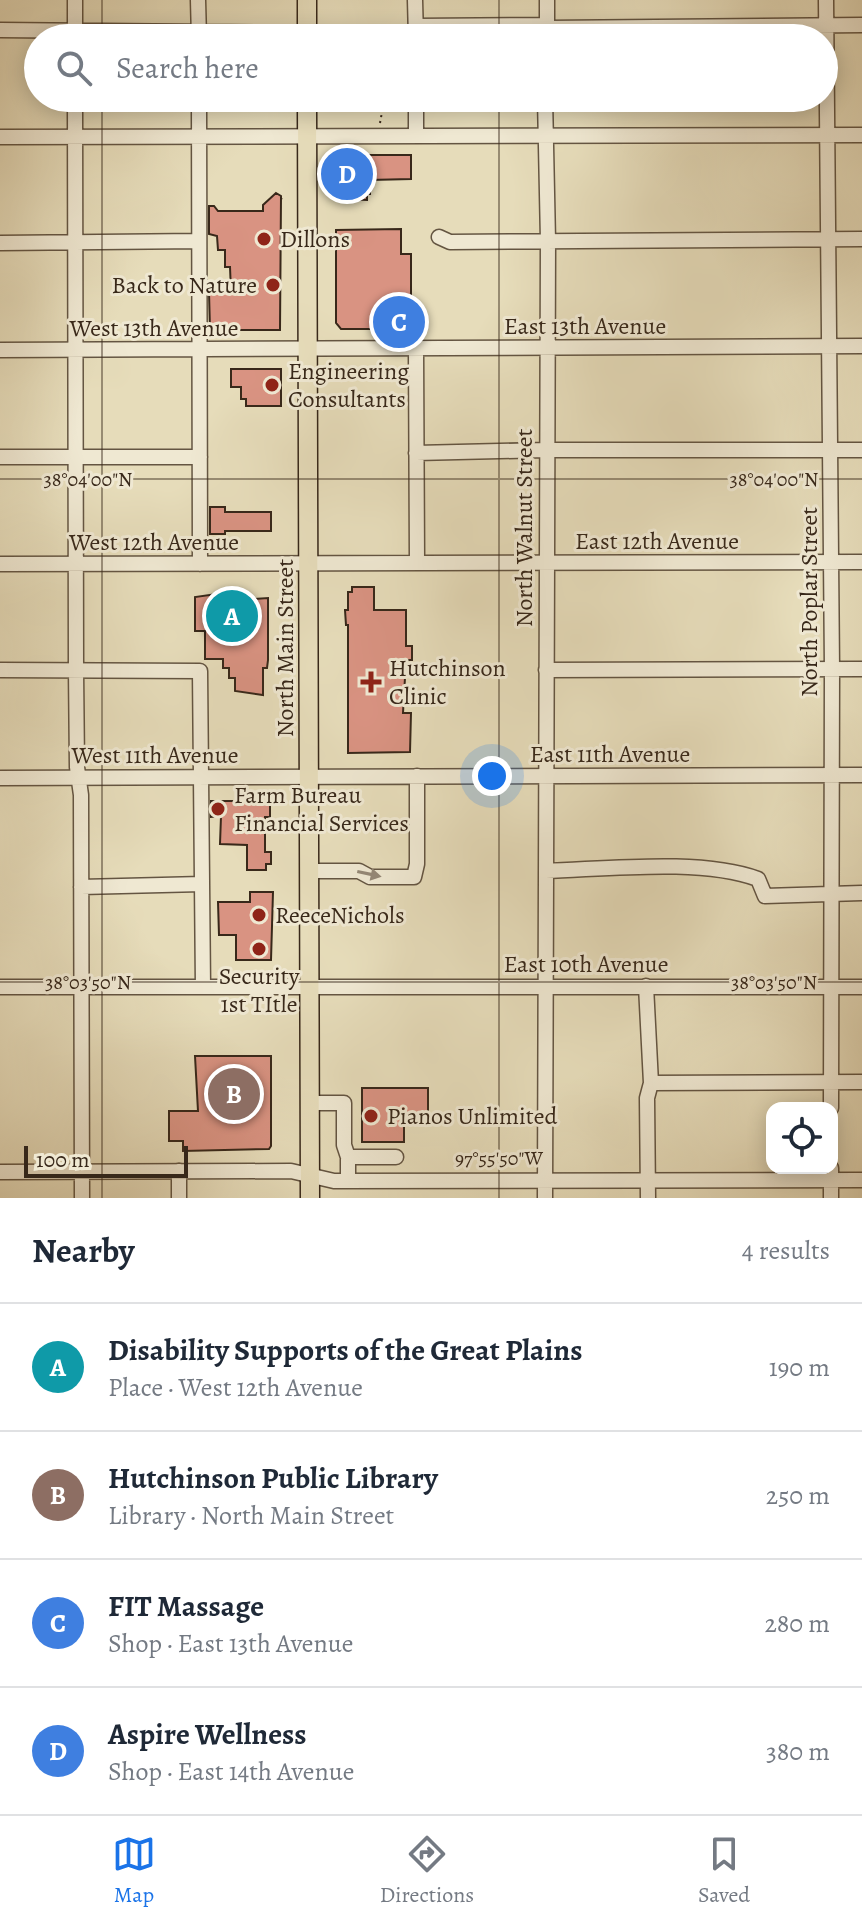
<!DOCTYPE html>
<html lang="en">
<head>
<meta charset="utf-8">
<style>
  :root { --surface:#fff; --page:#f2f2f3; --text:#1f2937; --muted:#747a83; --line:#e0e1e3; --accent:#1a73e8 }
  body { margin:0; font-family:Alegreya,serif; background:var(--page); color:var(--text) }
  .controls { position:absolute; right:24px; bottom:24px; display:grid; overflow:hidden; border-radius:16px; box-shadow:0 4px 20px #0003 }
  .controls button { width:72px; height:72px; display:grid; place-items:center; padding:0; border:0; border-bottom:2px solid var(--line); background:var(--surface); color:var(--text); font:40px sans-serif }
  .scale { position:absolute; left:24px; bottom:20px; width:164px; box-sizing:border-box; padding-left:8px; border:4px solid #38281a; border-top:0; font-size:22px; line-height:28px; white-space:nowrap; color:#38281a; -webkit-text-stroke:6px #efe8d2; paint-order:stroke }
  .you { position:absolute; left:492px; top:776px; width:28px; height:28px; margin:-20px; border:6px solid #fff; border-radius:50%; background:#1a73e8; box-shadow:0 0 0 12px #1a73e833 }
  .badge { display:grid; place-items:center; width:52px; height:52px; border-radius:50%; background:var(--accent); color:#fff; font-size:26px; font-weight:700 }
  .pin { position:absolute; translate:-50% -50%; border:4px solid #fff; box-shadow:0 2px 8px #0006 }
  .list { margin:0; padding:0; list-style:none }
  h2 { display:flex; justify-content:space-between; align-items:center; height:104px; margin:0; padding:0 32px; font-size:34px }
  h2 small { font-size:26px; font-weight:400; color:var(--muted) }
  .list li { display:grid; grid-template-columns:52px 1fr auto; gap:24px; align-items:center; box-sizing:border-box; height:128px; padding:0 32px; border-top:2px solid var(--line) }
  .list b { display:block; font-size:30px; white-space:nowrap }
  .list p { margin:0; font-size:26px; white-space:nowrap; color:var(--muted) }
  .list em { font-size:26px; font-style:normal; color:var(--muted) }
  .icon { flex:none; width:44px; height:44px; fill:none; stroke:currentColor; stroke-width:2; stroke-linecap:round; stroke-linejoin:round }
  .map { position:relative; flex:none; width:862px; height:1198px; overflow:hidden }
  .search { position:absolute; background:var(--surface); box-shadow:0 4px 20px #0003; left:24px; right:24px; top:24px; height:88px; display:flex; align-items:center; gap:20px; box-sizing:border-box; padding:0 28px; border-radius:44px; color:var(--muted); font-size:30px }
  .sheet { height:616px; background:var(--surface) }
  nav { display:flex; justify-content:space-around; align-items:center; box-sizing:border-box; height:112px; border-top:2px solid var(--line); background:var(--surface); font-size:22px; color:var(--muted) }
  nav a { display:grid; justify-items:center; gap:4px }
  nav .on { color:var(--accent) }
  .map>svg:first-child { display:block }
</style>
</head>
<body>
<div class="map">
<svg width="862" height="1198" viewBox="0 0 862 1198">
  <rect width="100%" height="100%" fill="#e6dcba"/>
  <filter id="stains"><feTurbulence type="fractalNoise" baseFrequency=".0025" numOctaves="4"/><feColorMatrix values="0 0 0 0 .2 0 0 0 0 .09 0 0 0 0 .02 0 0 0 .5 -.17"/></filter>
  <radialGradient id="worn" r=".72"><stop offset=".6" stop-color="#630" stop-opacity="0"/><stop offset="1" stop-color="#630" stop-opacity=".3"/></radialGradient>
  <path fill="#d99382" stroke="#38281a" stroke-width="2" d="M386,98H401V107H386Z
    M336,155H411V179L370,180V194H367V200L344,199V180H336Z
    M276,193L281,196L280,330H210L209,292H231L230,267H225V250H218L217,236L209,234V206H214L218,211H263V205Z
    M401,229V254H411V329H341L336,323V230Z
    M231,369H281V406H246V399H241V387H231Z
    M210,507H225V512H271V531H225V534H210Z
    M352,587H374V610H406V646H412V660H406L403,713H411L410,752L348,753V625H346L345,610H348V592H352Z
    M231,592H242V600L268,598V660L267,668H263V695L235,691V678H229V668H223V659H205V631H195V597Z
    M211,801H270V817H265V852H271V864H266V870H247V845L220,844L221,816L211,817Z
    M250,892H273L271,960H236V935H219L218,902H250Z
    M195,1056H271V1146L269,1149L183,1151V1141H169V1111H198Z
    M362,1088H428V1119H404V1142H362Z"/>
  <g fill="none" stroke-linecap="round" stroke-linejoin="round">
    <g stroke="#645542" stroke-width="17">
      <path id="minor" d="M198,0L199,38
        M415,0L416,38
        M547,0V38
        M826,0L832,669L831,1108
        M416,26L548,25
        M548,28L862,25
        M0,30L307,33
        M75,38V0
        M75,98L76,670L77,767L81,795L82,1198
        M199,98L200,564
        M416,98V135
        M0,137L862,135
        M439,237L450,242L862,239
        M0,243L199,241
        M416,349L417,562
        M0,350L862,346
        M416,453L546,450H862
        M0,457H200
        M0,564L862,562
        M0,670L200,671L203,987
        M546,670L862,669
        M0,778L862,775
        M310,871H359L370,877H414L417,864V776
        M546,871C608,869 701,858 758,879L765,896L862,893
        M81,887L202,884
        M646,986L651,1083L862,1082
        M0,987H862
        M310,1103H344V1145L348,1157V1181
        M348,1157H396
        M0,1172L291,1171L334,1181L862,1180
        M179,1198V1171
        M545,1198L548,241L545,98
        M648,1198L647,1098L651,1083
        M831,1198V1168"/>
    </g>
    <g stroke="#38281a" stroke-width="21">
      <path id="major" d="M307,0V38
        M307,98L310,1198"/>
    </g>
    <path stroke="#38281a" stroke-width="2" stroke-dasharray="2 4" stroke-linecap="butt" d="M380,123L384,101
      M281,199L282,198"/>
    <use href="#minor" stroke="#efe8d2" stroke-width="14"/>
    <use href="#major" stroke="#e6dcba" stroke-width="18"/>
  </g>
  <defs><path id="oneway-solid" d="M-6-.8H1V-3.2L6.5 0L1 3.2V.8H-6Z" transform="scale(2)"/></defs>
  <use fill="#948876" href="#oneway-solid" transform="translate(369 874) rotate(12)"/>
  <path fill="none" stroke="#38281a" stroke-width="2" stroke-opacity="0.45" d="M102,0V38M499,0V38M102,98V1198M499,98V1198M0,479H862M0,982H862"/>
  <g fill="#8f2418" stroke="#efe8d2" stroke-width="3">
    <circle cx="264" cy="239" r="8"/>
    <circle cx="273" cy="285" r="8"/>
    <circle cx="272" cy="385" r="8"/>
    <path d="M367 670h8v8h8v8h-8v8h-8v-8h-8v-8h8z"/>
    <circle cx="218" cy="809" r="8"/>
    <circle cx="259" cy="915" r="8"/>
    <circle cx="259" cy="949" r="8"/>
    <circle cx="371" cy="1116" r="8"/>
  </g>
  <g text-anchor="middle" stroke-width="6" stroke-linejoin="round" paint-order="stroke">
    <g font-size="24" fill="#38281a" stroke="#efe8d2" text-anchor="start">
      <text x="280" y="247">Dillons</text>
      <text x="257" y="293" text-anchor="end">Back to Nature</text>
      <text x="288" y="379">Engineering<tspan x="288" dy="28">Consultants</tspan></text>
      <text x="389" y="676">Hutchinson<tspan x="389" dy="28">Clinic</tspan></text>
      <text x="234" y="803">Farm Bureau<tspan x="234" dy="28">Financial Services</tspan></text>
      <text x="275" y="923">ReeceNichols</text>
      <text x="259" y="984" text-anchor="middle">Security<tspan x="259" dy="28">1st TItle</tspan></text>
      <text x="387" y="1124">Pianos Unlimited</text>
    </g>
    <g font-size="24" fill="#38281a" stroke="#efe8d2">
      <text x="585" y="334">East 13th Avenue</text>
      <text x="154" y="336">West 13th Avenue</text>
      <text transform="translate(524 528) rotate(-90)" y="8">North Walnut Street</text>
      <text x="657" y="549">East 12th Avenue</text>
      <text x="154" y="550">West 12th Avenue</text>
      <text transform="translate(809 602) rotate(-90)" y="8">North Poplar Street</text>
      <text transform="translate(285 648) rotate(-90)" y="8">North Main Street</text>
      <text x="610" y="762">East 11th Avenue</text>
      <text x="155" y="763">West 11th Avenue</text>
      <text x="586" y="972">East 10th Avenue</text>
    </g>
  </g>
  <g font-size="20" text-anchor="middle" fill="#38281a" stroke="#efe8d2" stroke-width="6" stroke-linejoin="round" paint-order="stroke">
    <text x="88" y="486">38°04'00"N</text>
    <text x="774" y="486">38°04'00"N</text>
    <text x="88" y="989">38°03'50"N</text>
    <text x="774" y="989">38°03'50"N</text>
    <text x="499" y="1165">97°55'50"W</text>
  </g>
  <rect width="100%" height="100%" filter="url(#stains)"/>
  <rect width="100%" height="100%" fill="url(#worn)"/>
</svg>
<div class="controls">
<button><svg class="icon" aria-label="locate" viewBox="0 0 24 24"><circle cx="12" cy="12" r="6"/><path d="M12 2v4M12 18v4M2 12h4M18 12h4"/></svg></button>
</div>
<div class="scale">100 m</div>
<div class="you"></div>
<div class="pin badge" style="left:232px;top:616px;background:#0f9aa8">A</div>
<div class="pin badge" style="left:234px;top:1094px;background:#8d6e63">B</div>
<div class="pin badge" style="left:399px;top:322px;background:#3f7fe0">C</div>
<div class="pin badge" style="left:347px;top:174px;background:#3f7fe0">D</div>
<div class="search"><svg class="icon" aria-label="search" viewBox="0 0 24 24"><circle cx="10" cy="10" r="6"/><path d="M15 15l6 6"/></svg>Search here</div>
</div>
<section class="sheet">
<h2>Nearby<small>4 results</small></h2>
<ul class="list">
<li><span class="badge" style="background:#0f9aa8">A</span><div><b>Disability Supports of the Great Plains</b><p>Place · West 12th Avenue</p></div><em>190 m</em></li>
<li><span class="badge" style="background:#8d6e63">B</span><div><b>Hutchinson Public Library</b><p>Library · North Main Street</p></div><em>250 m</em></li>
<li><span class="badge" style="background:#3f7fe0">C</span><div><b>FIT Massage</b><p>Shop · East 13th Avenue</p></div><em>280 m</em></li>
<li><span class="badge" style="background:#3f7fe0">D</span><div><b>Aspire Wellness</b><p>Shop · East 14th Avenue</p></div><em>380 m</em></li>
</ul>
</section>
<nav>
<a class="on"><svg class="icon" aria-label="map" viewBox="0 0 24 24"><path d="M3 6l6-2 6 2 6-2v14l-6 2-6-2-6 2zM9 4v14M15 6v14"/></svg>Map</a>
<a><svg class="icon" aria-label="directions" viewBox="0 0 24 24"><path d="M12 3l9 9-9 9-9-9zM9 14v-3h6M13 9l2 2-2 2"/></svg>Directions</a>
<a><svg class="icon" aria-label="saved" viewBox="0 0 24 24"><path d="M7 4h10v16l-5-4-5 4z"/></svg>Saved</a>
</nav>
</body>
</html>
